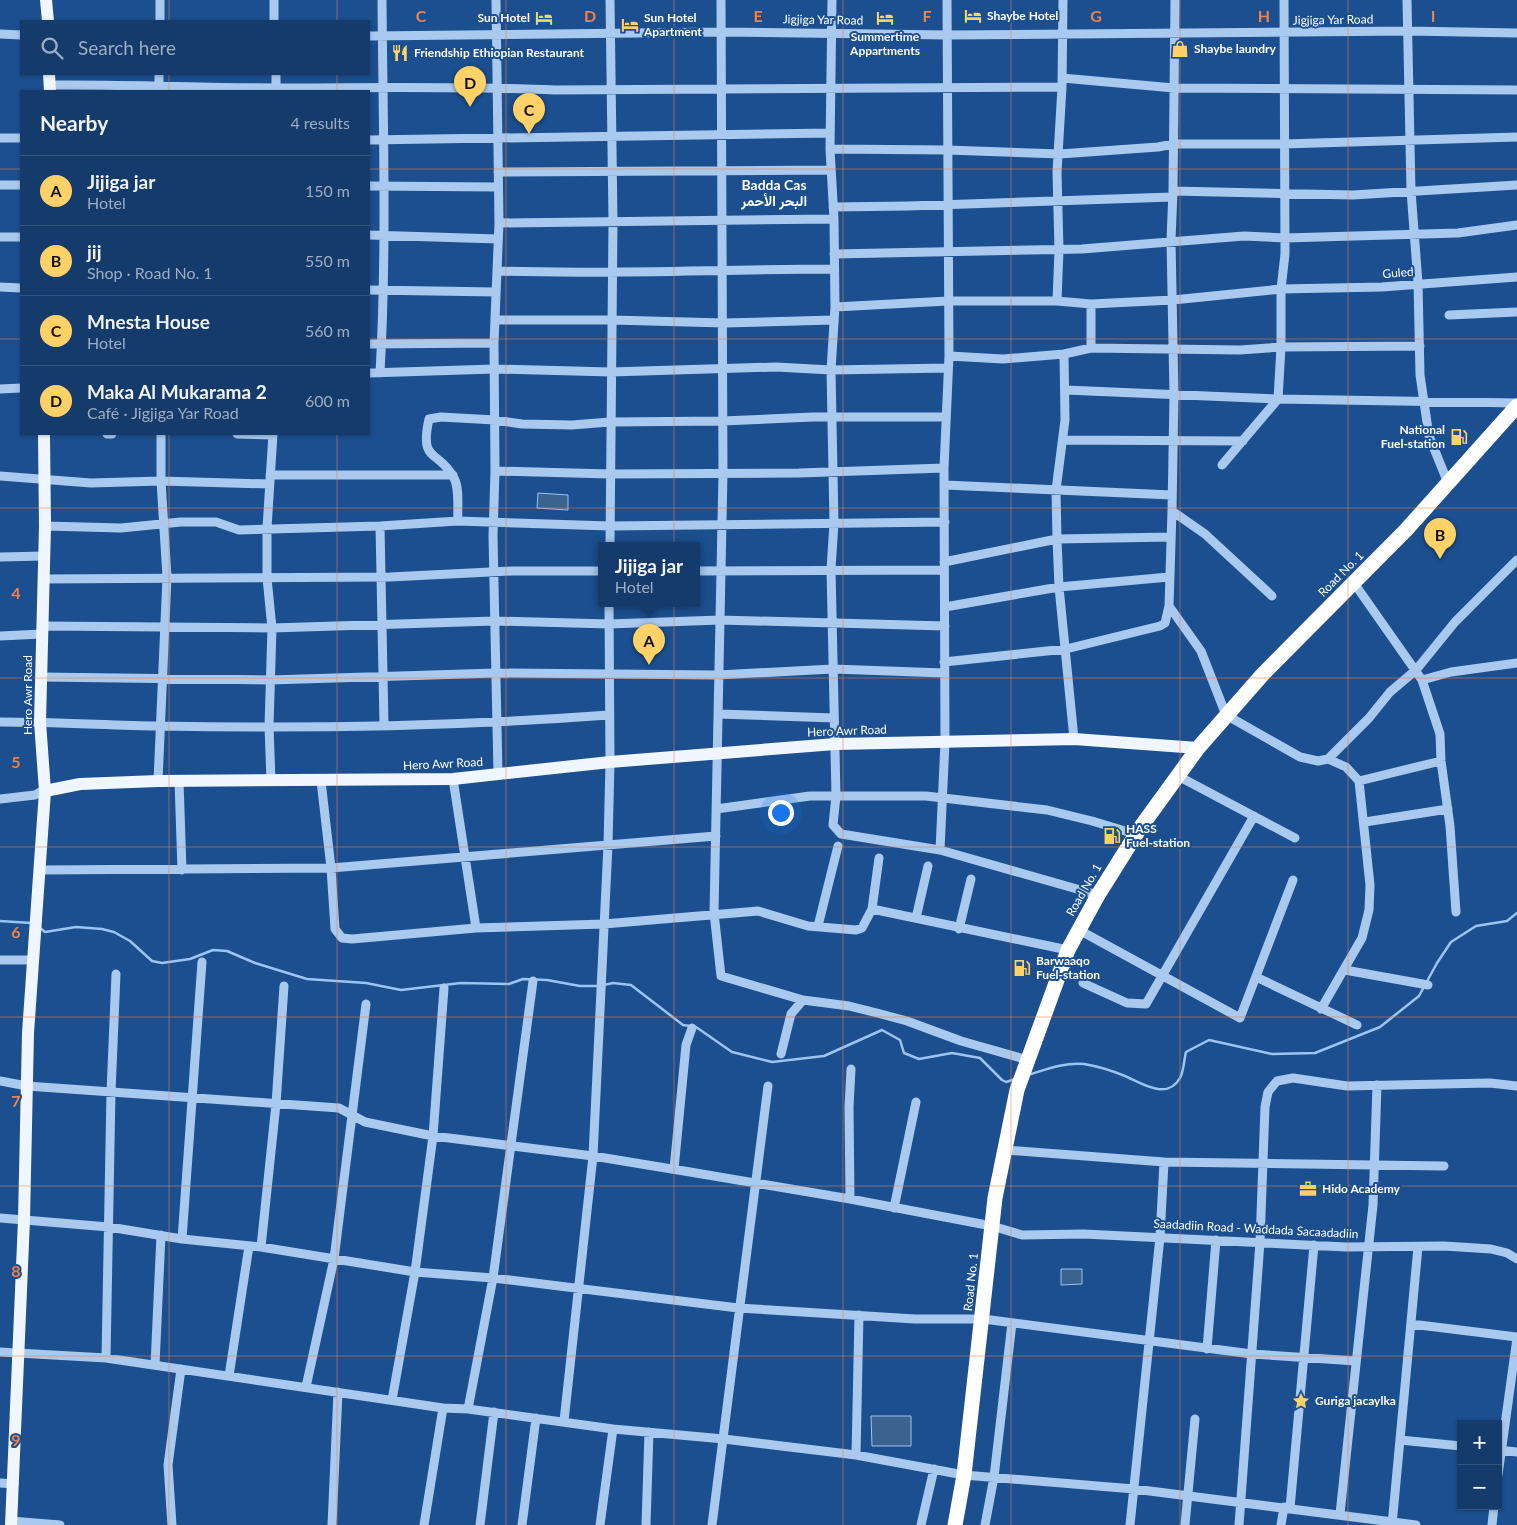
<!DOCTYPE html>
<html lang="en">
<head>
<meta charset="utf-8">
<style>
  :root { --surface:#143b6b; --page:#214673; --text:#f1f3f6; --muted:#9dadc1; --line:#33557e; --accent:#ffd166 }
  body { margin:0; font-family:Lato,Vazirmatn,sans-serif; background:var(--page); color:var(--text) }
  .controls { position:absolute; right:15px; bottom:15px; display:grid; overflow:hidden; border-radius:0px; box-shadow:0 1px 4px #0004 }
  .controls button { width:45px; height:45px; display:grid; place-items:center; padding:0; border:0; border-bottom:1px solid var(--line); background:var(--surface); color:var(--text); font:25px sans-serif }
  .you { position:absolute; left:780px; top:812px; width:18px; height:18px; margin:-12px; border:4px solid #fff; border-radius:50%; background:#1a73e8; box-shadow:0 0 0 8px #1a73e833 }
  .badge { display:grid; place-items:center; width:32px; height:32px; border-radius:50%; background:var(--accent); color:#111; font-size:16px; font-weight:700 }
  .pin { position:absolute; translate:-50% -41px; filter:drop-shadow(0 1px 2px #0008) }
  .pin::after { content:''; position:absolute; top:26px; width:18px; height:15px; background:inherit; clip-path:polygon(0 0,100% 0,50% 100%) }
  .popup { position:absolute; left:598px; top:542px; width:102px; height:65px; box-sizing:border-box; display:grid; place-content:center; border-radius:0px; background:var(--surface); filter:drop-shadow(0 1px 4px #0005); font-size:16px; white-space:nowrap; color:var(--muted) }
  .popup b { font-size:19px; color:var(--text) }
  .popup::after { content:''; position:absolute; left:50%; top:100%; margin-left:-10px; border:10px solid transparent; border-top-color:var(--surface) }
  .list { margin:0; padding:0; list-style:none }
  h2 { display:flex; justify-content:space-between; align-items:center; height:65px; margin:0; padding:0 20px; font-size:21px }
  h2 small { font-size:16px; font-weight:400; color:var(--muted) }
  .list li { display:grid; grid-template-columns:32px 1fr auto; gap:15px; align-items:center; box-sizing:border-box; height:70px; padding:0 20px; border-top:1px solid var(--line) }
  .list b { display:block; font-size:19px; white-space:nowrap }
  .list p { margin:0; font-size:16px; white-space:nowrap; color:var(--muted) }
  .list em { font-size:16px; font-style:normal; color:var(--muted) }
  .icon { flex:none; width:28px; height:28px; fill:none; stroke:currentColor; stroke-width:2; stroke-linecap:round; stroke-linejoin:round }
  .map { position:relative; flex:none; width:1517px; height:1525px; overflow:hidden }
  .search { position:absolute; background:var(--surface); box-shadow:0 1px 4px #0004; left:20px; top:20px; width:350px; height:55px; display:flex; align-items:center; gap:12px; box-sizing:border-box; padding:0 18px; border-radius:0px; color:var(--muted); font-size:19px }
  .panel { position:absolute; background:var(--surface); box-shadow:0 1px 4px #0004; left:20px; top:90px; width:350px; height:345px; border-radius:0px }
  .map>svg:first-child { display:block }
</style>
</head>
<body>
<div class="map">
<svg width="1517" height="1525" viewBox="0 0 1517 1525">
  <rect width="100%" height="100%" fill="#1b4f8f"/>
  <path fill="#3c6290" stroke="#9cc4f0" d="M538,493L568,495V510L537,508Z
    M1061,1269H1082V1284L1061,1285Z
    M871,1416H911V1446H872Z"/>
  <g fill="none" stroke-linecap="round" stroke-linejoin="round">
    <path stroke="#9cc4f0" stroke-width="2.5" d="M0,921L31,923
      M40,928L45,932L76,927L102,929L114,932L130,941L152,961L162,963L190,959L213,950L227,951L255,963L307,979L366,983L401,990L461,983L509,984L523,979L547,980L580,986H599
      M604,985L613,983L631,985L683,1025L696,1027L732,1052L772,1062L824,1056L882,1030L900,1040L904,1053L919,1059L952,1053L980,1058L1002,1080L1006,1082L1015,1079
      M1031,1074C1047,1069 1066,1062 1084,1064C1096,1066 1113,1071 1125,1076C1141,1083 1167,1101 1180,1078C1184,1071 1184,1059 1186,1052L1209,1040L1272,1054L1315,1053L1380,1027L1419,996L1437,963L1451,942L1476,926L1507,921L1517,913"/>
    <path stroke="#a9c9ee" stroke-width="9" d="M274,0V21
      M496,0L499,223L494,343L495,471L493,536L498,774
      M721,0L723,473L714,913L721,976L803,1000
      M832,0L830,149L834,219L835,307L831,370L834,523L831,569L836,796L833,825L841,834L940,850L1098,895
      M1407,0L1411,191L1418,283L1420,375L1429,436L1448,483
      M160,21V0
      M0,34L21,35
      M369,36L721,32L948,35L1408,31L1517,33
      M276,74V91
      M1062,78L1174,88L1517,90
      M50,85C126,84 202,88 278,88C370,88 463,86 555,90L1062,87
      M159,91V74
      M0,138H21
      M369,140L830,133
      M830,149L947,150L1060,154L1158,147L1174,144H1284L1517,137
      M498,172L830,170
      M0,185H21
      M369,186L498,187
      M1173,191L1353,195L1517,185
      M833,207L908,206L1172,197
      M499,223L834,219
      M369,235L498,239
      M0,237H21
      M834,254L1082,249L1244,236L1285,238L1458,233L1517,225
      M497,271C609,275 721,269 834,269
      M0,287L21,288
      M369,290L496,292
      M1057,301L1059,250L1057,172L1062,87L1063,0
      M1091,304V348
      M835,307L948,301H1057L1091,304L1173,300L1281,289L1382,287L1517,277
      M1449,315L1517,312
      M495,320H612L724,323L833,320
      M369,344L494,343
      M1064,354L1091,348L1240,350L1281,347V289L1285,254L1284,0
      M949,356L1003,359L1064,354L1065,420L1056,490L1057,539L1059,587L1074,739
      M369,373L494,369L611,372L776,367L831,370L948,368
      M380,373C387,249 383,124 382,0
      M0,389L21,388
      M1065,390L1278,399L1517,403
      M107,434H112
      M237,434L273,435
      M1063,440L1243,441
      M1222,465L1278,399L1281,347L1420,346
      M495,471L610,474L799,473L944,468
      M270,475H453
      M0,476L91,483L161,481L269,484
      M945,485L1172,495
      M1172,511L1205,534L1272,596
      M458,521C457,508 460,489 454,478C439,449 419,464 429,419L441,417L495,420L522,424L572,425L610,422L723,421L813,417H945
      M45,526L121,528L181,522H216L239,530L380,526L458,521L610,526L945,522
      M380,526L384,725
      M610,546L613,221L610,0
      M0,557L44,556
      M944,562L1057,539L1171,537
      M696,571L944,570
      M43,579L390,577L512,571H602
      M1354,583L1422,680L1440,734L1441,761L1450,826L1456,912
      M1169,606L1201,651L1226,715L1300,757L1318,761L1328,759L1369,718L1390,692L1416,670L1455,622L1517,560
      M945,607L1059,587L1169,577
      M42,626L272,628L494,621L609,624L720,620L945,626
      M0,636L42,634
      M944,662L1066,649L1160,626L1165,623L1169,606L1172,511L1174,395L1171,240L1173,191L1175,0
      M41,677L270,680L496,673L718,675L833,669L944,673
      M1422,680L1451,672L1517,663
      M718,714L834,718
      M0,722C53,722 106,725 159,726C309,729 460,726 609,715
      M1178,776L1295,838
      M453,779L476,928
      M158,781L167,577L161,481V434
      M179,781L182,870
      M271,781L269,726L272,628L267,578V528L273,434
      M321,781L331,868L335,929L342,938L352,939L476,928L604,924L758,911L808,926L856,930L862,928L872,909L879,858
      M1359,781L1441,761
      M0,799L35,795L45,789
      M716,809L810,796H926L1047,810L1092,821L1135,834
      M1365,822L1448,809
      M940,850L945,742L944,468L949,356L947,0
      M41,870L331,868L716,836
      M872,909L1068,950
      M916,918L928,866
      M818,926L838,846
      M959,929L971,879
      M1079,930L1240,1018L1293,880
      M0,960H34
      M1345,970L1428,985
      M1256,977L1357,1025
      M1083,983L1127,1003L1146,1004L1254,816
      M1321,1009L1362,938L1369,910L1370,885L1359,781L1346,767L1328,759
      M781,1054L791,1014L803,1000L849,1006L877,1013L907,1021L961,1041L1028,1060
      M0,1081L27,1086L339,1108L365,1122L433,1136L593,1156L690,1172L850,1199L992,1226L1022,1235L1084,1234L1346,1247L1444,1246L1491,1249L1507,1253L1517,1259
      M1005,1150L1164,1162L1444,1166
      M674,1169L686,1045L692,1028
      M850,1199L849,1107L851,1069
      M894,1208L916,1102
      M0,1218L109,1227L182,1239L261,1247L415,1272L493,1278L738,1308L915,1319H983L1252,1354L1356,1361
      M182,1239L202,962
      M261,1247L276,1104L284,986
      M1411,1324L1517,1337
      M1207,1349L1216,1240
      M0,1352L106,1358L443,1408L468,1409L613,1429L724,1439L856,1455L964,1475L1134,1489L1416,1525
      M106,1358L111,1092L116,974
      M155,1365L161,1235
      M229,1376L249,1246
      M306,1387L334,1259L366,1004
      M392,1400L415,1272L433,1136L444,988
      M468,1409L493,1278L533,981
      M564,1421L593,1156L608,845L610,762L609,604
      M1400,1440L1461,1446
      M1498,1450L1517,1452
      M856,1455L859,1315
      M1498,1475L1517,1338
      M0,1483L14,1484
      M1290,1508L1314,1245
      M1340,1514L1373,1205L1377,1085
      M11,1521L60,1525
      M172,1525L168,1465L181,1369
      M332,1525L338,1392
      M424,1525L443,1408
      M480,1525L494,1412
      M522,1525L536,1418
      M600,1525L613,1429
      M646,1525L649,1432
      M712,1525L768,1086
      M921,1525L934,1469
      M985,1525L994,1477L1012,1323
      M1130,1525L1160,1237L1164,1162
      M1185,1525L1195,1419
      M1239,1525L1260,1242L1265,1107L1268,1092L1277,1081L1293,1078L1347,1086L1490,1083L1517,1086
      M1281,1525L1284,1507
      M1392,1525L1418,1247
      M1492,1525L1494,1506"/>
    <path stroke="#f0f6ff" stroke-width="12" d="M46,0L48,21
      M49,74L50,91
      M45,791L80,784L158,781L453,779L610,762L835,744L1074,739L1198,748
      M11,1525L24,1220L28,1033L45,791L40,722L45,526L44,434"/>
    <path stroke="#fff" stroke-width="15" d="M955,1525L964,1475L995,1198L1017,1090L1068,950L1098,895L1140,828L1198,748L1263,674L1406,530L1517,406"/>
  </g>
  <path fill="none" stroke="#ee8249" stroke-width="1" stroke-opacity="0.55" d="M169,0V21M337,0V21M506,0V1525M674,0V1525M843,0V1525M1011,0V1525M1180,0V1525M1348,0V1525M169,74V91M337,74V91M0,169H21M369,169H1517M0,339H21M369,339H1517M169,434V1525M337,434V1525M0,508H1517M0,678H1517M0,847H1517M0,1017H1517M0,1186H1517M0,1356H1517"/>
  <defs>
    <g id="hotel-bare" transform="scale(1.35)"><path d="M-6-4.5h1.5V1H6V5H4.5V3h-9V5H-6ZM-4 0a1.8 1.8 0 1 1 3.6 0ZM.5 0V-2.5h3Q6-2.5 6 0Z" fill="#ffd166" stroke="#1b4f8f" stroke-width="2.5" paint-order="stroke"/></g>
    <g id="shop-bare" transform="scale(1.35)"><path d="M-5-2.5h2.3a2.7 3.5 0 0 1 5.4 0H5L5.5 6h-11ZM-1.5-2.5h3a1.5 2.3 0 0 0-3 0Z" fill="#ffd166" stroke="#1b4f8f" stroke-width="2.5" paint-order="stroke"/></g>
    <g id="restaurant-bare" transform="scale(1.35)"><path d="M-5-6h1v4h1v-4h1v4h1v-4h1v5L-1.5 .5V6h-2V.5L-5-1ZM5-6V6H3V1.5H1.5Q1.5-4 5-6Z" fill="#ffd166" stroke="#1b4f8f" stroke-width="2.5" paint-order="stroke"/></g>
    <g id="fuel-bare" transform="scale(1.35)"><path d="M-5.5-6h7V0h2V4h1.3V-2.5L3-4.5l.8-.8L6-3V5H2.5V1h-1V6h-7ZM-4.2-4.7v3.2H.2V-4.7Z" fill="#ffd166" stroke="#1b4f8f" stroke-width="2.5" paint-order="stroke"/></g>
    <g id="office-bare" transform="scale(1.35)"><path d="M-6-3h4V-5.5h4V-3h4V5H-6ZM-1-4.5V-3h2v-1.5ZM-6 0V1H6V0Z" fill="#ffd166" stroke="#1b4f8f" stroke-width="2.5" paint-order="stroke"/></g>
    <g id="sight-bare" transform="scale(1.35)"><path d="M0-6L1.8-2.2L6-1.7L2.9 1.2L3.7 5.4L0 3.3L-3.7 5.4L-2.9 1.2L-6-1.7L-1.8-2.2Z" fill="#ffd166" stroke="#1b4f8f" stroke-width="2.5" paint-order="stroke"/></g>
  </defs>
  <g fill-rule="evenodd">
    <use href="#hotel-bare" x="973" y="16"/>
    <use href="#hotel-bare" x="544" y="18"/>
    <use href="#hotel-bare" x="885" y="18"/>
    <use href="#hotel-bare" x="630" y="25"/>
    <use href="#shop-bare" x="1180" y="49"/>
    <use href="#restaurant-bare" x="400" y="53"/>
    <use href="#fuel-bare" x="1459" y="437"/>
    <use href="#fuel-bare" x="1112" y="836"/>
    <use href="#fuel-bare" x="1022" y="968"/>
    <use href="#office-bare" x="1308" y="1189"/>
    <use href="#sight-bare" x="1301" y="1401"/>
  </g>
  <g text-anchor="middle" stroke-width="4" stroke-linejoin="round" paint-order="stroke">
    <g font-size="12" font-weight="bold" fill="#fff" stroke="#1b4f8f" text-anchor="start">
      <text x="987" y="20">Shaybe Hotel</text>
      <text x="530" y="22" text-anchor="end">Sun Hotel</text>
      <text x="644" y="22">Sun Hotel<tspan x="644" dy="14">Apartment</tspan></text>
      <text x="885" y="41" text-anchor="middle">Summertime<tspan x="885" dy="14">Appartments</tspan></text>
      <text x="1194" y="53">Shaybe laundry</text>
      <text x="414" y="57">Friendship Ethiopian Restaurant</text>
      <text x="1445" y="434" text-anchor="end">National<tspan x="1445" dy="14">Fuel-station</tspan></text>
      <text x="1126" y="833">HASS<tspan x="1126" dy="14">Fuel-station</tspan></text>
      <text x="1036" y="965">Barwaaqo<tspan x="1036" dy="14">Fuel-station</tspan></text>
      <text x="1322" y="1193">Hido Academy</text>
      <text x="1315" y="1405">Guriga jacaylka</text>
    </g>
    <g font-size="12" fill="#fff" stroke="#1b4f8f">
      <text transform="translate(823 20) rotate(1)" y="4">Jigjiga Yar Road</text>
      <text transform="translate(1333 20) rotate(-1)" y="4">Jigjiga Yar Road</text>
      <text transform="translate(1398 273) rotate(-5)" y="4">Guled</text>
      <text transform="translate(1341 574) rotate(-45)" y="4">Road No. 1</text>
      <text transform="translate(28 695) rotate(-90)" y="4">Hero Awr Road</text>
      <text transform="translate(847 731) rotate(-2)" y="4">Hero Awr Road</text>
      <text transform="translate(443 764) rotate(-3)" y="4">Hero Awr Road</text>
      <text transform="translate(1084 890) rotate(-60)" y="4">Road No. 1</text>
      <text transform="translate(1256 1229) rotate(3)" y="4">Saadadiin Road - Waddada Sacaadadiin</text>
      <text transform="translate(971 1282) rotate(-84)" y="4">Road No. 1</text>
    </g>
    <g font-size="14" font-weight="bold" fill="#fff" stroke="#1b4f8f">
      <text x="774" y="190">Badda Cas<tspan x="774" dy="16">البحر الأحمر</tspan></text>
    </g>
  </g>
  <g font-size="16" text-anchor="middle" font-weight="bold" fill="#ee8249" stroke="#1b4f8f" stroke-width="4" stroke-linejoin="round" paint-order="stroke">
    <text x="421" y="22">C</text>
    <text x="590" y="22">D</text>
    <text x="758" y="22">E</text>
    <text x="927" y="22">F</text>
    <text x="1096" y="22">G</text>
    <text x="1264" y="22">H</text>
    <text x="1433" y="22">I</text>
    <text x="16" y="599">4</text>
    <text x="16" y="768">5</text>
    <text x="16" y="938">6</text>
    <text x="16" y="1107">7</text>
    <text x="16" y="1277">8</text>
    <text x="16" y="1446">9</text>
  </g>
</svg>
<div class="controls">
<button>+</button>
<button>−</button>
</div>
<div class="you"></div>
<div class="pin badge" style="left:649px;top:665px">A</div>
<div class="popup"><b>Jijiga jar</b>Hotel</div>
<div class="pin badge" style="left:1440px;top:559px">B</div>
<div class="pin badge" style="left:529px;top:134px">C</div>
<div class="pin badge" style="left:470px;top:107px">D</div>
<div class="search"><svg class="icon" aria-label="search" viewBox="0 0 24 24"><circle cx="10" cy="10" r="6"/><path d="M15 15l6 6"/></svg>Search here</div>
<section class="panel">
<h2>Nearby<small>4 results</small></h2>
<ul class="list">
<li><span class="badge">A</span><div><b>Jijiga jar</b><p>Hotel</p></div><em>150 m</em></li>
<li><span class="badge">B</span><div><b>jij</b><p>Shop · Road No. 1</p></div><em>550 m</em></li>
<li><span class="badge">C</span><div><b>Mnesta House</b><p>Hotel</p></div><em>560 m</em></li>
<li><span class="badge">D</span><div><b>Maka Al Mukarama 2</b><p>Café · Jigjiga Yar Road</p></div><em>600 m</em></li>
</ul>
</section>
</div>
</body>
</html>
